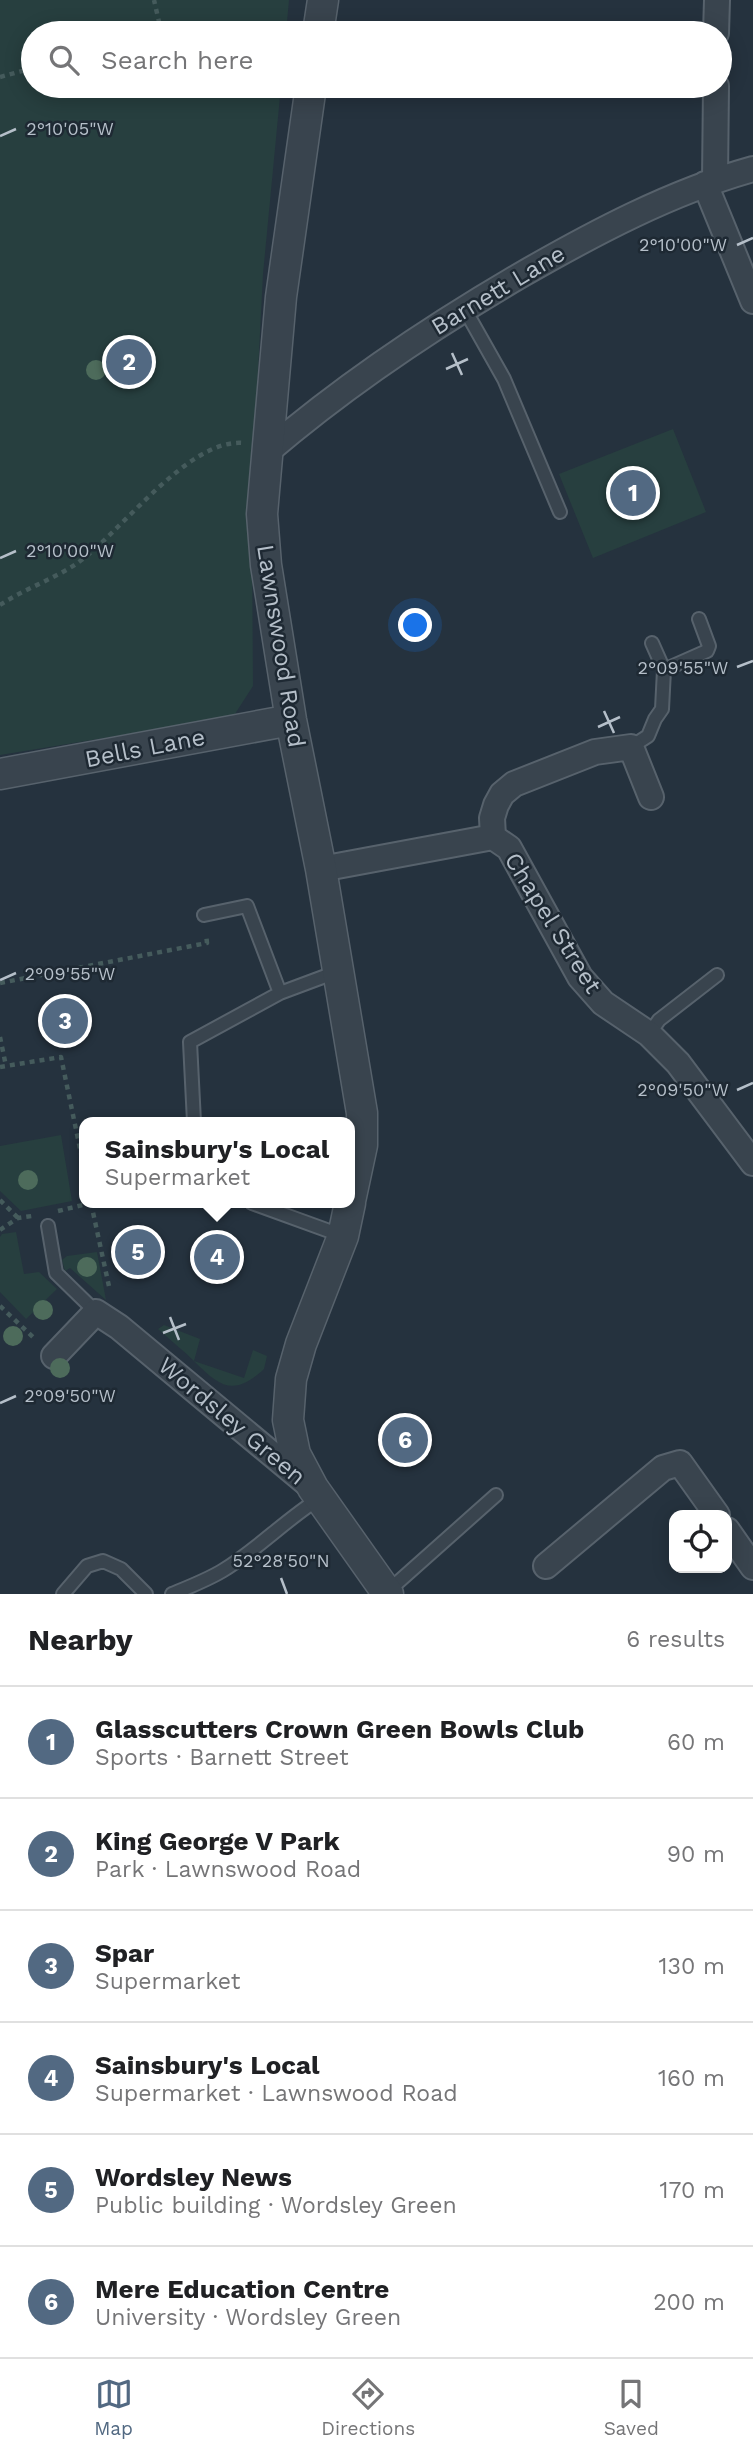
<!DOCTYPE html>
<html lang="en">
<head>
<meta charset="utf-8">
<style>
  :root { --surface:#fff; --page:#f2f2f2; --text:#202124; --muted:#757577; --line:#e0e0e0; --accent:#526982 }
  body { margin:0; font-family:"Work Sans",sans-serif; background:var(--page); color:var(--text) }
  .controls { position:absolute; right:21px; bottom:21px; display:grid; overflow:hidden; border-radius:14px; box-shadow:0 4px 18px #0003 }
  .controls button { width:63px; height:63px; display:grid; place-items:center; padding:0; border:0; border-bottom:2px solid var(--line); background:var(--surface); color:var(--text); font:35px sans-serif }
  .you { position:absolute; left:416px; top:626px; width:24px; height:24px; margin:-18px; border:5px solid #fff; border-radius:50%; background:#1a73e8; box-shadow:0 0 0 10px #1a73e833 }
  .badge { display:grid; place-items:center; width:46px; height:46px; border-radius:50%; background:var(--accent); color:#fff; font-size:23px; font-weight:700 }
  .pin { position:absolute; translate:-50% -50%; border:4px solid #fff; box-shadow:0 2px 7px #0006 }
  .popup { position:absolute; left:79px; top:1117px; width:276px; height:91px; box-sizing:border-box; display:grid; place-content:center; border-radius:14px; background:var(--surface); filter:drop-shadow(0 2px 5px #0005); font-size:23px; white-space:nowrap; color:var(--muted) }
  .popup b { font-size:26px; color:var(--text) }
  .popup::after { content:''; position:absolute; left:50%; top:100%; margin-left:-14px; border:14px solid transparent; border-top-color:var(--surface) }
  .list { margin:0; padding:0; list-style:none }
  h2 { display:flex; justify-content:space-between; align-items:center; height:91px; margin:0; padding:0 28px; font-size:30px }
  h2 small { font-size:23px; font-weight:400; color:var(--muted) }
  .list li { display:grid; grid-template-columns:46px 1fr auto; gap:21px; align-items:center; box-sizing:border-box; height:112px; padding:0 28px; border-top:2px solid var(--line) }
  .list b { display:block; font-size:26px; white-space:nowrap }
  .list p { margin:0; font-size:23px; white-space:nowrap; color:var(--muted) }
  .list em { font-size:23px; font-style:normal; color:var(--muted) }
  .icon { flex:none; width:38px; height:38px; fill:none; stroke:currentColor; stroke-width:2; stroke-linecap:round; stroke-linejoin:round }
  .map { position:relative; flex:none; width:753px; height:1594px; overflow:hidden }
  .search { position:absolute; background:var(--surface); box-shadow:0 4px 18px #0003; left:21px; right:21px; top:21px; height:77px; display:flex; align-items:center; gap:18px; box-sizing:border-box; padding:0 24px; border-radius:38px; color:var(--muted); font-size:26px }
  .sheet { height:763px; background:var(--surface) }
  nav { display:flex; justify-content:space-around; align-items:center; box-sizing:border-box; height:98px; border-top:2px solid var(--line); background:var(--surface); font-size:19px; color:var(--muted) }
  nav a { display:grid; justify-items:center; gap:4px }
  nav .on { color:var(--accent) }
  .map>svg:first-child { display:block }
</style>
</head>
<body>
<div class="map">
<svg width="753" height="1594" viewBox="0 0 753 1594">
  <rect width="100%" height="100%" fill="#25323e"/>
  <path fill="#273f3f" d="M0,0H289L286,33H33V86H281L263,274L254,450L252,545L253,686L233,717L0,755Z
    M673,429L706,512L593,558L559,474Z
    M61,1135L72,1201L21,1211L0,1191V1146Z
    M16,1232L24,1274L39,1272L57,1289L26,1319L0,1292V1237L2,1234Z
    M97,1252L106,1300L70,1268L65,1271L62,1260L67,1256Z
    M164,1325L200,1339L194,1361L244,1378L253,1350L267,1356L264,1369C234,1397 220,1387 195,1362C183,1350 170,1340 158,1329Z"/>
  <g fill="none" stroke-linecap="round" stroke-linejoin="round">
    <g stroke="#57626c" stroke-width="16">
      <path id="service" d="M464,308L504,379L560,512
        M664,670L707,651L709,646L699,619
        M631,747L648,736L655,719L662,709L664,670L652,643
        M204,915L247,906L280,993L339,971
        M649,1034L659,1020L717,975
        M194,1122L190,1042L280,993
        M252,1203L343,1236
        M48,1226L56,1273L96,1312
        M387,1592L496,1495
        M63,1594L87,1566L103,1561L121,1569L146,1594
        M172,1594C189,1587 207,1580 222,1571C257,1550 285,1520 320,1498"/>
    </g>
    <g stroke="#57626c" stroke-width="28">
      <path id="minor" d="M716,33L717,0
        M715,180L716,86
        M705,184L753,301
        M267,452C345,385 432,327 521,275C594,233 671,192 753,169
        M493,837L492,818L496,805L502,794L514,784L595,752L631,747L651,797
        M321,869L493,837L509,848L580,977L603,1003L649,1034L678,1063L753,1163
        M54,1356L96,1312L119,1327L309,1485
        M727,1530L753,1567
        M546,1566L663,1468L680,1463L717,1515"/>
    </g>
    <g stroke="#57626c" stroke-width="33">
      <path id="tertiary" d="M318,33L323,0
        M311,86L281,297L262,514L266,565L291,720L321,869L362,1113V1145L350,1201
        M0,774L291,720
        M350,1203L343,1236L301,1344L291,1379L288,1420L295,1454L313,1488L388,1594"/>
    </g>
    <path stroke="#455b5c" stroke-width="4.5" stroke-dasharray="5 5" stroke-linecap="butt" d="M160,26L175,33
      M144,33L160,26L154,0
      M0,77L33,68
      M0,605C24,589 52,580 76,564C119,535 188,438 243,443
      M0,983L207,943L206,934
      M0,1037L6,1066
      M0,1067L61,1057L84,1168
      M0,1200L18,1218
      M91,1203L110,1291
      M58,1211L91,1203
      M0,1230L18,1218L32,1216
      M0,1306L35,1339"/>
    <use href="#service" stroke="#39444e" stroke-width="12"/>
    <use href="#minor" stroke="#39444e" stroke-width="24"/>
    <use href="#tertiary" stroke="#39444e" stroke-width="30"/>
  </g>
  <g fill="#4d6b5b">
    <circle cx="96" cy="370" r="10"/>
    <circle cx="28" cy="1180" r="10"/>
    <circle cx="87" cy="1267" r="10"/>
    <circle cx="43" cy="1310" r="10"/>
    <circle cx="13" cy="1336" r="10"/>
    <circle cx="60" cy="1368" r="10"/>
  </g>
  <path fill="none" stroke="#b5bfc9" stroke-width="2.5" d="M0,136L16,129M737,245L753,238M452,353L462,375M446,369L468,359M0,558L16,551M737,667L753,661M604,711L614,733M598,727L620,717M0,980L16,973M737,1090L753,1083M170,1317L179,1340M163,1333L186,1324M0,1403L16,1396M281,1578L287,1594"/>
  <g text-anchor="middle" stroke-width="5" stroke-linejoin="round" paint-order="stroke">
    <g font-size="24" fill="#b5bfc9" stroke="#1e2933">
      <text transform="translate(498 290) rotate(-31)" y="8">Barnett Lane</text>
      <text transform="translate(281 646) rotate(81)" y="8">Lawnswood Road</text>
      <text transform="translate(145 748) rotate(-11)" y="8">Bells Lane</text>
      <text transform="translate(553 923) rotate(58)" y="8">Chapel Street</text>
      <text transform="translate(232 1421) rotate(40)" y="8">Wordsley Green</text>
    </g>
  </g>
  <g font-size="18" text-anchor="middle" fill="#b5bfc9" stroke="#1e2933" stroke-width="5" stroke-linejoin="round" paint-order="stroke">
    <text x="70" y="135">2°10'05"W</text>
    <text x="683" y="251">2°10'00"W</text>
    <text x="70" y="557">2°10'00"W</text>
    <text x="683" y="674">2°09'55"W</text>
    <text x="70" y="980">2°09'55"W</text>
    <text x="683" y="1096">2°09'50"W</text>
    <text x="70" y="1402">2°09'50"W</text>
    <text x="281" y="1567">52°28'50"N</text>
  </g>
</svg>
<div class="controls">
<button><svg class="icon" aria-label="locate" viewBox="0 0 24 24"><circle cx="12" cy="12" r="6"/><path d="M12 2v4M12 18v4M2 12h4M18 12h4"/></svg></button>
</div>
<div class="you"></div>
<div class="pin badge" style="left:633px;top:493px">1</div>
<div class="pin badge" style="left:129px;top:362px">2</div>
<div class="pin badge" style="left:65px;top:1021px">3</div>
<div class="pin badge" style="left:217px;top:1257px">4</div>
<div class="popup"><b>Sainsbury's Local</b>Supermarket</div>
<div class="pin badge" style="left:138px;top:1252px">5</div>
<div class="pin badge" style="left:405px;top:1440px">6</div>
<div class="search"><svg class="icon" aria-label="search" viewBox="0 0 24 24"><circle cx="10" cy="10" r="6"/><path d="M15 15l6 6"/></svg>Search here</div>
</div>
<section class="sheet">
<h2>Nearby<small>6 results</small></h2>
<ul class="list">
<li><span class="badge">1</span><div><b>Glasscutters Crown Green Bowls Club</b><p>Sports · Barnett Street</p></div><em>60 m</em></li>
<li><span class="badge">2</span><div><b>King George V Park</b><p>Park · Lawnswood Road</p></div><em>90 m</em></li>
<li><span class="badge">3</span><div><b>Spar</b><p>Supermarket</p></div><em>130 m</em></li>
<li><span class="badge">4</span><div><b>Sainsbury's Local</b><p>Supermarket · Lawnswood Road</p></div><em>160 m</em></li>
<li><span class="badge">5</span><div><b>Wordsley News</b><p>Public building · Wordsley Green</p></div><em>170 m</em></li>
<li><span class="badge">6</span><div><b>Mere Education Centre</b><p>University · Wordsley Green</p></div><em>200 m</em></li>
</ul>
</section>
<nav>
<a class="on"><svg class="icon" aria-label="map" viewBox="0 0 24 24"><path d="M3 6l6-2 6 2 6-2v14l-6 2-6-2-6 2zM9 4v14M15 6v14"/></svg>Map</a>
<a><svg class="icon" aria-label="directions" viewBox="0 0 24 24"><path d="M12 3l9 9-9 9-9-9zM9 14v-3h6M13 9l2 2-2 2"/></svg>Directions</a>
<a><svg class="icon" aria-label="saved" viewBox="0 0 24 24"><path d="M7 4h10v16l-5-4-5 4z"/></svg>Saved</a>
</nav>
</body>
</html>
